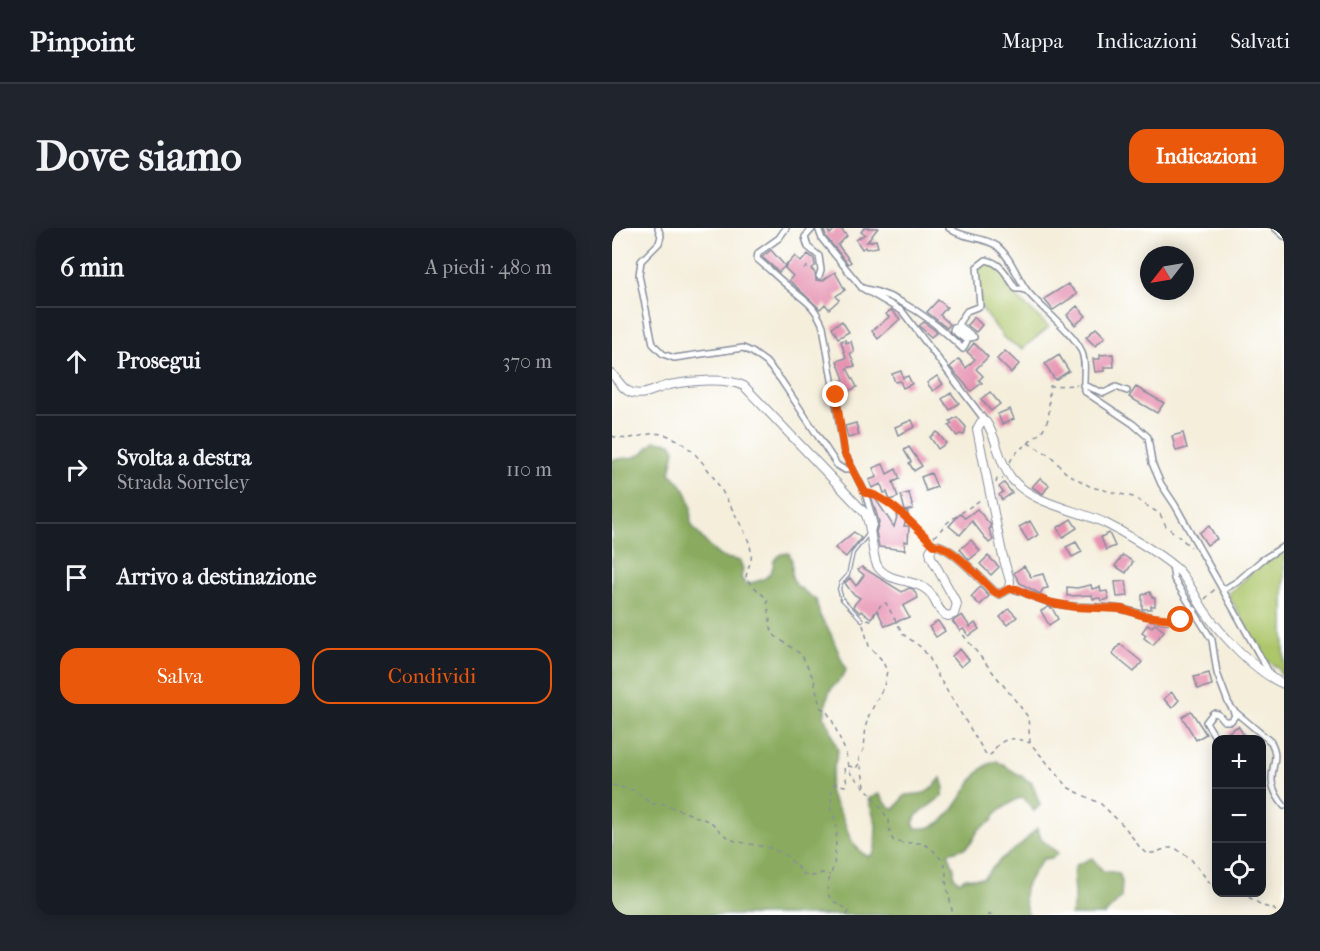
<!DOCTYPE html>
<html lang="it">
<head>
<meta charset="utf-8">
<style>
  :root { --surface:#171b24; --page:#20242c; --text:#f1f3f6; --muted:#9ea1a6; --line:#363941; --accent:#ea580c }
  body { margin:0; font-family:"IM FELL French Canon",serif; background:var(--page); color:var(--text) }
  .controls { position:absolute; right:18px; bottom:18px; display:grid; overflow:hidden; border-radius:12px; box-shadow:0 3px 15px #0003 }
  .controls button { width:54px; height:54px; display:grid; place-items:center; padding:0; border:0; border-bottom:2px solid var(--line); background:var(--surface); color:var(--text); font:30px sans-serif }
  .compass { position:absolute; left:528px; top:18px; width:54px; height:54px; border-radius:50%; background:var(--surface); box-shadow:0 3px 15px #0003; rotate:239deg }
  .stop { position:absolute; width:18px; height:18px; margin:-14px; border:4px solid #ea580c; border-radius:50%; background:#fff }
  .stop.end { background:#ea580c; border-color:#fff; box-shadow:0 2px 6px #0008 }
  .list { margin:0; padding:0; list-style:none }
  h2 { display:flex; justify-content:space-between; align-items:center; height:78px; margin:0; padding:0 24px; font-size:26px }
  h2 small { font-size:20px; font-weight:400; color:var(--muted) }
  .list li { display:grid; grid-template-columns:39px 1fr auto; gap:18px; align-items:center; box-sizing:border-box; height:108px; padding:0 24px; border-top:2px solid var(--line) }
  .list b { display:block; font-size:22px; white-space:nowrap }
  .list p { margin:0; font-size:20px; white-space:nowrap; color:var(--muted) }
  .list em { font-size:20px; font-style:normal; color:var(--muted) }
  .actions { display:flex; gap:12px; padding:18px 24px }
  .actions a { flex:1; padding:14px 0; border:2px solid var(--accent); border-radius:18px; text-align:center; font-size:21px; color:var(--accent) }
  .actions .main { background:var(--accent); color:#fff }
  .icon { flex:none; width:33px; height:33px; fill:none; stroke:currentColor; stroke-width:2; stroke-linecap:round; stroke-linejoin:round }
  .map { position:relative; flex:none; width:672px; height:687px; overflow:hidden; border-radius:18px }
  header { display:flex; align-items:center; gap:36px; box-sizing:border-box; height:84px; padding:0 30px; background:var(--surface); border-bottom:2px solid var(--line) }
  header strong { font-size:28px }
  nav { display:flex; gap:33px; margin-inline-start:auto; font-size:21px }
  .intro { display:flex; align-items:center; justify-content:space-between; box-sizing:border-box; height:144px; padding:0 36px }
  h1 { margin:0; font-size:42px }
  .button { padding:15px 27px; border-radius:18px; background:var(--accent); color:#fff; font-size:21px; font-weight:700 }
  main { display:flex; gap:36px; padding:0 36px }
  aside { flex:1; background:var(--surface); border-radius:18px; box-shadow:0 3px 15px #0003 }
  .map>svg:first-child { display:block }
</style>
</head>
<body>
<header>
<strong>Pinpoint</strong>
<nav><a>Mappa</a><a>Indicazioni</a><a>Salvati</a></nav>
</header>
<div class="intro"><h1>Dove siamo</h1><a class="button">Indicazioni</a></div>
<main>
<aside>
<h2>6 min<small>A piedi · 480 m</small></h2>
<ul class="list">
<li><svg class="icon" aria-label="ahead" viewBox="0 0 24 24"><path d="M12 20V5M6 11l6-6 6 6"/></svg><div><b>Prosegui</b></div><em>370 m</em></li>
<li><svg class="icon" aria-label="right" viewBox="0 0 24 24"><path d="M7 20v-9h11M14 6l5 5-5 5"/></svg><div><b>Svolta a destra</b><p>Strada Sorreley</p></div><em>110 m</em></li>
<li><svg class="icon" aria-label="arrive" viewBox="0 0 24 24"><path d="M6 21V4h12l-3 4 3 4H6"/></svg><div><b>Arrivo a destinazione</b></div></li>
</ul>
<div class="actions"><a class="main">Salva</a><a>Condividi</a></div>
</aside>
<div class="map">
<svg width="672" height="687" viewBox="0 0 672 687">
  <rect width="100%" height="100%" fill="#fff"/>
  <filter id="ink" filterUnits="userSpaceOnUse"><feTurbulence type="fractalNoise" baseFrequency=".0167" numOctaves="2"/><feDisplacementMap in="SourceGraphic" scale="12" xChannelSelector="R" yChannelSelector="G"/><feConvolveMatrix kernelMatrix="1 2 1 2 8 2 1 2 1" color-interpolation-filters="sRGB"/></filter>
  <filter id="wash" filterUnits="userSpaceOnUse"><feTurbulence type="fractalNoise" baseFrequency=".008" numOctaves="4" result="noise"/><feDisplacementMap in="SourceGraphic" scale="24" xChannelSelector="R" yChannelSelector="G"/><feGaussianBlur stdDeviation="1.35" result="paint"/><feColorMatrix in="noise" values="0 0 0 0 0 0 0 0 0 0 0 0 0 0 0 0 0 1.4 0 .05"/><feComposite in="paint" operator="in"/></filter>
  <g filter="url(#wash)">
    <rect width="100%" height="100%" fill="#f4eedb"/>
    <path fill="#adc66b" stroke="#647a64" stroke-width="1.5" d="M374,32L389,39L399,64L437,99L410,121L392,110L368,78L365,39Z
      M672,319V453L665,439L652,431L616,366L631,353L650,333Z"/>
    <path fill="#8aab5f" stroke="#526d5e" stroke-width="1.5" d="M43,213L59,215L63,222L58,245C68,253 78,267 79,280C79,285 78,290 79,295C80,300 105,328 110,329C115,331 122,331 128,333L131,341L129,350L134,356C150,353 161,350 162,332L169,326L177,325L180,333V349L184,357L204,372L208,388L218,404L234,442C231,451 223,455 218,463C214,470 214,481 212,489L218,499L226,523L217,559L218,566L231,590L239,613L250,625L257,629L263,623L264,596L256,571L267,566L276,578L283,581L293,567C314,566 316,566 329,550L332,560L330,568L304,588L301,596L304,600C347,606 352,539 385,533L420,555L428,577L422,583L412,570L405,571L384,585L380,593L367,601L359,615L353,620L336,625L342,640V648L347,654L354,650H371L389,631L410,616L425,600L430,612L446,625L440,630L431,631C417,651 405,662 417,687H0V232L23,229L31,225Z
      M480,630L491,643L507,645L510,653L509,670L492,687H458C467,671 457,653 464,637Z"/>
    <g id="blocks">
      <path fill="#e693b1" d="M224,0H228L235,8L225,18L226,17L239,34L236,36L214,9L212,3L215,1L218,6Z
        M252,0H266L255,14L264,12L266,19L254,21L253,19L250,21L244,12L253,6L249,4Z
        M159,22L173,38L167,44L150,29Z
        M196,26L202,31L203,38L199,41L203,45L204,52L210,53L223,44L233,62L224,68L227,72L217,81L213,76L208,81L177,52L181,48L173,40L175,35L176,36L183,28L189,34Z
        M456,56L465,66L441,82L432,71Z
        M326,72L335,79L328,87L338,96L335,100L315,84Z
        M465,78L474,88L463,97L455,87Z
        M279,82L288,91L266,111L260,103L277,89L274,86Z
        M362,89L370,97L364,104L355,97Z
        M230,93L237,104L226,110L220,99Z
        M312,94L325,104L319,109L307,98Z
        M484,100L493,109L483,118L474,109Z
        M233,112L234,115L239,113L242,124L238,125L243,138L235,140L245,159L233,165L227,154L232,151L225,133L234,130L229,113Z
        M362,115L376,129L364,141L371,148L367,152L370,155L359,163L338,139L347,131L354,140L363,131L355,124Z
        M393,123L407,136L399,145L385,131Z
        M501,126L502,139H492V143L483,144L481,131H488V127Z
        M447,127L457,143L443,152L433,136Z
        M289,143L291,150L296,148L300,156L291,160L288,153L283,154L280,146Z
        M325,148L331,156L321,163L315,155Z
        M524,159L552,175L545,185L517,169Z
        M378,164L388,176L379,183L369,171Z
        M339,165L347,175L338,182L330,171Z
        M398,181L402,191L390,196L386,186Z
        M345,189L354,199L352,207L348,206L345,208L337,198L340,196L338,193Z
        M300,192L303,199L286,207L283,199Z
        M244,195L247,207L236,210L233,198Z
        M325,204L334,215L326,221L318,209Z
        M571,205L575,220L564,223L560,208Z
        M297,219L310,238L302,243L297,235L299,234L292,222Z
        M271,236L275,246L284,241L288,251L281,254L286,269L278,272L275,264L272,265L269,256L260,260L257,252L265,249L261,240Z
        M319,245L325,259L314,263L309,249Z
        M428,250L437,257L431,266L420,259Z
        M392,255L400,265L390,272L387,267L391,264L387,259Z
        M297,265L301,281L293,283L289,267Z
        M261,267L282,299L287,282L296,284L292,298H297L296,314L292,313L293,322L267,319L264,304L267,294L259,268Z
        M365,281L378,296L379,300L377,301L381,312L377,315L360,293L348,307L337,298L348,286L353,290Z
        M459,291L465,300L451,309L445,300Z
        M418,293L426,307L416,313L407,299Z
        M597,298L605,311L595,317L587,305Z
        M242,304L249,310L234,329L223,320Z
        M497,305L503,318L494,322L489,309Z
        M359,312L368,323L357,332L348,321Z
        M464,314L470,324L460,329L454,319Z
        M511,327L521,334L514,345L503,338Z
        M376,328L387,339L379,347L368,336Z
        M412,338L419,349L431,346L436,360L431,361L428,366L408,355L402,345Z
        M250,339L290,364L297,360L301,361L306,370L291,378L297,389L273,398L265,382L259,390L249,383L248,385L241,378L248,370L240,365L233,355L238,350L244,358L252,347L246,342Z
        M514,353L516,368L505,369L503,354Z
        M479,357L480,361L488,359L489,364L495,363L497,371L489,373L488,370L481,371L480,367L455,368V359L465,360Z
        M368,359L377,368L368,377L359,369Z
        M538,364L540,369L543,370V378H539V381H530V367Z
        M436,379L440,380L446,391L437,397L429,383Z
        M397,381L405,389L395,397L388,389Z
        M350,387L358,399L363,395L367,401L357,408L351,401L348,403L341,393Z
        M326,393L333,403L324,409L317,399Z
        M536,396L540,399L543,396L552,403L541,417L532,410L534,407L530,404Z
        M508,416L530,434L522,444L500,426Z
        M348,421L357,432L349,439L340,428Z
        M597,445L600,457L586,461L582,449Z
        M559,464L567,472L560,480L552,471Z
        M579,483L594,506L584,512L570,489Z
        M626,498L632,507L626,512H619L615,505Z"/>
    </g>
  </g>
  <g filter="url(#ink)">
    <use href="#blocks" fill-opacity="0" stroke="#888e9c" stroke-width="1.5"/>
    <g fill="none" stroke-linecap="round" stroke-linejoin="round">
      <g stroke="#888e9c" stroke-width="4.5">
        <path id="lane" d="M250,392L230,371L227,361L229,355L236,347L241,325L257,305"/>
      </g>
      <g stroke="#888e9c" stroke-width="8">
        <path id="street" d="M46,0L49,8L47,15L29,33L27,47L41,116L51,126L62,130L131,120L140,124L154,134L169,152L225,237L233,242L239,241
          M174,0L167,10L146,25L145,31C156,40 166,50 177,59C195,75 201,75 211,98L232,224L253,265L262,295L260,302
          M201,0L193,9L196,19L207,28L209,42L207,48
          M206,0L210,11L250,60L290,83L374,194
          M337,0C351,11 371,8 385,18C399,29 405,50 416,64C429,80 461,104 469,122C475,134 471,150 472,163L521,196L536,209L540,235L549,256L563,277L658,446
          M663,0L672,8
          M250,60C290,68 322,93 351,121L355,113L341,102L342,99L359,110L362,109L346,96L355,83L368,78L365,39L374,32C390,35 395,48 404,61H409L415,63
          M471,157L492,165L504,159L515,163
          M560,337L562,351L600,412L605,445L616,474L621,482L659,514C672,537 646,546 672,578
          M397,361C411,361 425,372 440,375C463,381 486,377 509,381C529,384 547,395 568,392C575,391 578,387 583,382
          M611,362L626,353L650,332L672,318
          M605,512L594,494L601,485L606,486L612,493H619L623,488L621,482"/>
      </g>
      <g stroke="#888e9c" stroke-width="10">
        <path id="secondary" d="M0,146C5,151 10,160 16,163C29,171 44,160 57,157C78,153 113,149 132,158L253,285C261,301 259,329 266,339C278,356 303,350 316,363C324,370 325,385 336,388L342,386L345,376L319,329L318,323L322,317C338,316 370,353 382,364L388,366L397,361L398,353L390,325L365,201L369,194H374C386,211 386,234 400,251C421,276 462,281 491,294C513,305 545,324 564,340C576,350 583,369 592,382C608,406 646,446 672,456"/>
      </g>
      <path stroke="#888e9c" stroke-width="1.5" stroke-dasharray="4.5 4.5" stroke-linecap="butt" d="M192,41L196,38L202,43
        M0,208C18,216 37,201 54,207C86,217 108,259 123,286C129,298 138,311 139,324C141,334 134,341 134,351L155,371L159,400L163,408L190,427L202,452L208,479L215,484L220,492L234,525L236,539L239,546L258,565L277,592L278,607L281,612L289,615H309L318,619L331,633L334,642V654L341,687
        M416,215L439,228L453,244L479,259L521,269L548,286L554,298L579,319
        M398,234C406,217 427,212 434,196C440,184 435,170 438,158L465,157
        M384,255L385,251H391
        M261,266L276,275L317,312
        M322,309L336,294L371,270
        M593,371L604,360
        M255,391L259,392L270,375H274L291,406L310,420L318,431L326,448L375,528C382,526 381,523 385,518C395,508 406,510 418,515
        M340,393L407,477L416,489L418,515L457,560L489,576L512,598L529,621L534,625H541L556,620H563L578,630L598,655L604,654
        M251,397L257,418L270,432L275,443L272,458L257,487L254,497L252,521L247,530L253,558
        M0,557L21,562L40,576H51L99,594L111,606L123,613L158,620L167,624L176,629L193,647L201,648L210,645L218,647
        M629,664L651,678L662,681L666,687
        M235,687L237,683C228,675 222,677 215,665L216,655L222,637L225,602L224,593L219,582L220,558L222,556L233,558L235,556L232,540L237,538L244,540L247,536
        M376,687H380"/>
      <use href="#lane" stroke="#fff" stroke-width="2"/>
      <use href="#street" stroke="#fff" stroke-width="5"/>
      <use href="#secondary" stroke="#fff" stroke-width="8"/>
    </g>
  </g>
  <g fill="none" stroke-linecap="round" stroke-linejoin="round" filter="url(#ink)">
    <path stroke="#ea580c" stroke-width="8" d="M224,167L232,224L253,265C274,265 307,303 322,317C338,316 370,352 382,364L388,366L397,361H405L419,368L440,375L463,379L510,381L532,388L569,392"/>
  </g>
</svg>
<div class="controls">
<button>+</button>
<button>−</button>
<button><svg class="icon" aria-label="locate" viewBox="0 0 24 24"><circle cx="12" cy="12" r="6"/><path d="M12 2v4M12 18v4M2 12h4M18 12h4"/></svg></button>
</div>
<svg class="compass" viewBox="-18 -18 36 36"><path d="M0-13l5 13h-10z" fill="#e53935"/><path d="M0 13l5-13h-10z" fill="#9ea1a6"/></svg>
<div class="stop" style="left:569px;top:392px"></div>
<div class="stop end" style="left:224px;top:167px"></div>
</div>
</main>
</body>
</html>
